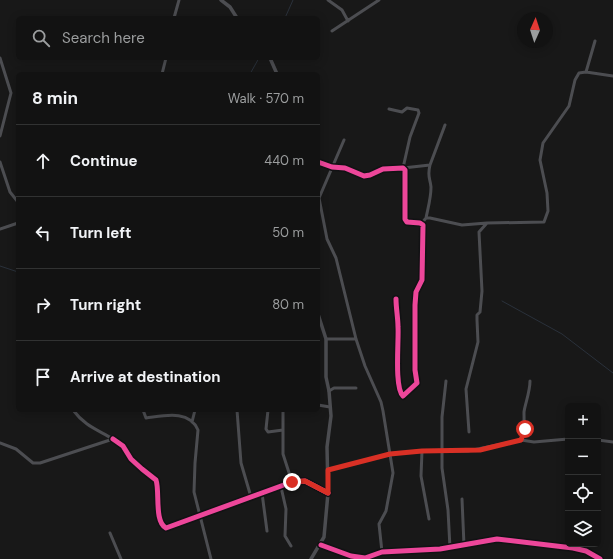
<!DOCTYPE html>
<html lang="en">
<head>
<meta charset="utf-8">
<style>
  :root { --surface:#121212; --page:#1b1b1b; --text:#f1f3f6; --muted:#9c9e9f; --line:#313232 }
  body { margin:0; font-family:"DM Sans",sans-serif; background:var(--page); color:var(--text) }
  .controls { position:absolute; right:12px; bottom:12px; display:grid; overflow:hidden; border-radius:6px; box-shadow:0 2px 10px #0003 }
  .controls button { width:36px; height:36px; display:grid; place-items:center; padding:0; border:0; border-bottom:1px solid var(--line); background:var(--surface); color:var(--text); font:20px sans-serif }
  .compass { position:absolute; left:517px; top:12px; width:36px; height:36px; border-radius:50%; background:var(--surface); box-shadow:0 2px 10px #0003; rotate:3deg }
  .stop { position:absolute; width:12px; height:12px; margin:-9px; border:3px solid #d93025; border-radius:50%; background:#fff }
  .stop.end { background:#d93025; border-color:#fff; box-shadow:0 1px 4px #0008 }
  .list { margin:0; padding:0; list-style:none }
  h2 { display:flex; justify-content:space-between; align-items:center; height:52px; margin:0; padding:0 16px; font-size:17px }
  h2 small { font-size:13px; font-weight:400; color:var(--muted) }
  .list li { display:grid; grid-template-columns:26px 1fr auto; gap:12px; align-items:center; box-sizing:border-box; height:72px; padding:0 16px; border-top:1px solid var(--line) }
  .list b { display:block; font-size:15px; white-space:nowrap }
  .list em { font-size:13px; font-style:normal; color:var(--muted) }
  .icon { flex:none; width:22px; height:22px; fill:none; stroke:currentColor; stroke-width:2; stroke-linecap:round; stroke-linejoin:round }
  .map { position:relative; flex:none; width:613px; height:559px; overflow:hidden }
  .search { position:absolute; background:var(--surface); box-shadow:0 2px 10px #0003; left:16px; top:16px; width:304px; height:44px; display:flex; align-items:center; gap:10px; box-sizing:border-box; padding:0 14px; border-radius:6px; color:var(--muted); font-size:15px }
  .panel { position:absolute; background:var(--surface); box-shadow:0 2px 10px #0003; left:16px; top:72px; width:304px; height:340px; border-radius:6px }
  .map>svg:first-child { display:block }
</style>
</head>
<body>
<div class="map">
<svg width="613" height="559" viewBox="0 0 613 559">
  <rect width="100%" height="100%" fill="#181818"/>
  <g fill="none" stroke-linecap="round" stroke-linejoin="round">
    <path stroke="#2a313b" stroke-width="1" d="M285,18L293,0
      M250,74L259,58
      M0,266L18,272
      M502,301L562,334L613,373"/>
    <path stroke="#4c4d51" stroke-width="3" d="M328,0L342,10L348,21
      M174,18L179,0
      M332,31L379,0
      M0,58L11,93L0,136
      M586,72L595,41
      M162,74L166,58
      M389,109L402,112L407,108L418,110L419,113L410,137L403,168L430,165L445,125
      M344,140L319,198L327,239L336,258L356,339L365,366L381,402L383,411L393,473L386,511L379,524L382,552
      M0,162L10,192L18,202
      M318,162L332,167L345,168L364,176L370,175L383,169L403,168L405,170V219L407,222L420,223L423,225L422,280L416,292L415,305V370L417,383L403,396C394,387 399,340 398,327C398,318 396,308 396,299
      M426,218C428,208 431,198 431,187C430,177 427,177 430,165
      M422,223L426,218H430L462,225L487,223L479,232L482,291L480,312L477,315V320L478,342L466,389L469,432
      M487,223L544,222L548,211L547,193L540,160L543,143L569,106L575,80L579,73L586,72L613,76
      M0,229L18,223
      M326,339H356
      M446,381L442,417V468L448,510L450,548
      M329,391L334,388H356
      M318,405L330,407
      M143,410L146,418C163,416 189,409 198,430L195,463L194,492L211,559
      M237,410L241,463L251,497
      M268,410L266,429L268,432L283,430
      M283,410V454L292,482
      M192,422L195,410
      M113,439L123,446L131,459L142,469L156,480C160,491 154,522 166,528L292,482L305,481L328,493
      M521,440C525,429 524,422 524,412C525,404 530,392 530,381
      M598,440L613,442
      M0,443L16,449L33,463H40L113,439C96,429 85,426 73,410
      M422,451L421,476L429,519
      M328,470L390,454L422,451H468L521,440L534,442L568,439
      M281,487L286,509L285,536L291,546
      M262,493L267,531
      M462,499L464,545
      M110,533L121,559
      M321,545L351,556L365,558L382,552L440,549L497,539L573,548L586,551L600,559"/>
    <path stroke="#4c4d51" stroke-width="3.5" d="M221,0L230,7L237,18
      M270,58L277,74
      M311,559L324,537L328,493L327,447L331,416L329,391L326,377V339L318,314"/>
    <g stroke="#121214" stroke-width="8">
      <path id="cycleway" d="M318,162L332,167L345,168L364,176L370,175L383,169L403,168L405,170V219L407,222L420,223L423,225L422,280L416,292L415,305V370L417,383L403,396C394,387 399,340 398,327C398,318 396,308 396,299
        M113,439L123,446L131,459L142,469L156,480C160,491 154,522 166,528L292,482L305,481L328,493
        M321,545L351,556L365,558L382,552L440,549L497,539L573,548L586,551L600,559"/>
    </g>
    <use href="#cycleway" stroke="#ed469a" stroke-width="5"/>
  </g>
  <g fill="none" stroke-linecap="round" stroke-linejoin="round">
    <path stroke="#d93025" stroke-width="5" d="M292,482L305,481L328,493V470L390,454L422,451L480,450L521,440L525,429"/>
  </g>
</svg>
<div class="controls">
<button>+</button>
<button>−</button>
<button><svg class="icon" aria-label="locate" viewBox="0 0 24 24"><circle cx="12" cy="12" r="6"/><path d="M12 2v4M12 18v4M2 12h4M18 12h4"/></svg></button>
<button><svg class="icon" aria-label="layers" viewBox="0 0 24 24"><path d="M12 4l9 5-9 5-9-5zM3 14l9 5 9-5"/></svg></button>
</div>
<svg class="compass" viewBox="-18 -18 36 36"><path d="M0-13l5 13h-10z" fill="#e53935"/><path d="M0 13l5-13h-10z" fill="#9c9e9f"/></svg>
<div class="stop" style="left:525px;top:429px"></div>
<div class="stop end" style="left:292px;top:482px"></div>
<div class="search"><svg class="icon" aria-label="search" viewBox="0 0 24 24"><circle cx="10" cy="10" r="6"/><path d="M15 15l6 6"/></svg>Search here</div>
<section class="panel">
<h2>8 min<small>Walk · 570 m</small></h2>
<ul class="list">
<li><svg class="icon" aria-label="ahead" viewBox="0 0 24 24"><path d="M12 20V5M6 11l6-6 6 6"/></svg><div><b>Continue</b></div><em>440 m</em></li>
<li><svg class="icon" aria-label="left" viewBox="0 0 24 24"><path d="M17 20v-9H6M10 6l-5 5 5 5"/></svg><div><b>Turn left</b></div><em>50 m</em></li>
<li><svg class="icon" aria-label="right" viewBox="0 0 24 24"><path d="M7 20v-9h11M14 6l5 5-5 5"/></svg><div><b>Turn right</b></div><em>80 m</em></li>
<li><svg class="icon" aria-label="arrive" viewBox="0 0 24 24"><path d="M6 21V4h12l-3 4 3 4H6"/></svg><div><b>Arrive at destination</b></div></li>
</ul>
</section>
</div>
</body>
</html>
